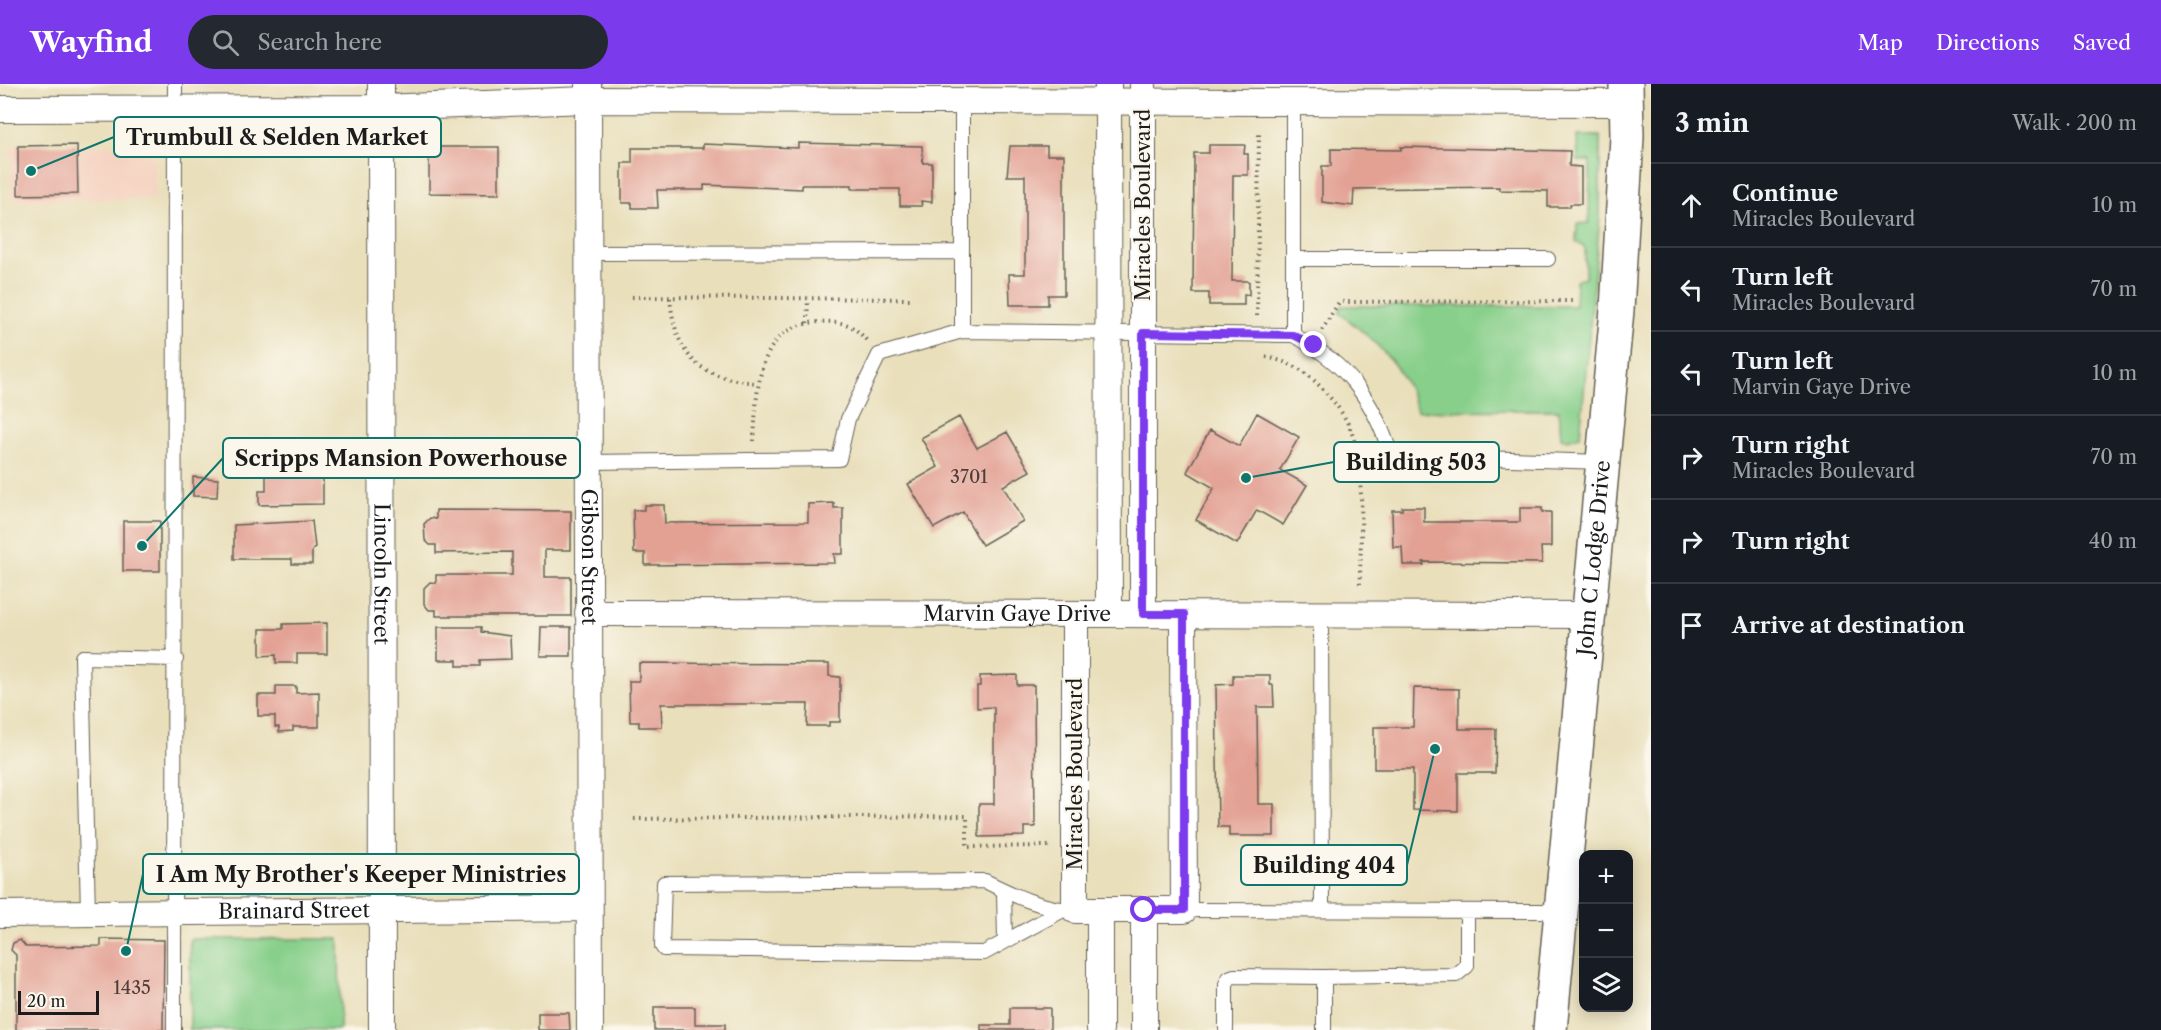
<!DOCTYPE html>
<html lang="en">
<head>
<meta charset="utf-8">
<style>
  :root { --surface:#171b24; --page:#242831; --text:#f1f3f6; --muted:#9ea1a6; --line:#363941; --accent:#7c3aed }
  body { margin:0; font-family:"Libre Caslon Text",serif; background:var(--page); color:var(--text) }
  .controls { position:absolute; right:18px; bottom:18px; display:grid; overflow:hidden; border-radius:12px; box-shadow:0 3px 15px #0003 }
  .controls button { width:54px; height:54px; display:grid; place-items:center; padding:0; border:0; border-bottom:2px solid var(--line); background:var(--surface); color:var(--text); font:30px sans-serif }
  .scale { position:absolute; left:18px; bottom:15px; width:81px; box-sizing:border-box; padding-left:6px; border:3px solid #1c1c1c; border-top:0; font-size:16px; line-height:21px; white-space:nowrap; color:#1c1c1c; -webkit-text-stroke:4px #fbf7ec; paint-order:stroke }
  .stop { position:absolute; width:18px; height:18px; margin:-14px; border:4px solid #7c3aed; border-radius:50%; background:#fff }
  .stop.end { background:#7c3aed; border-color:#fff; box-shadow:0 2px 6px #0008 }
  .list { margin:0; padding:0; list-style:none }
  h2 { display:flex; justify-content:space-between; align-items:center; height:78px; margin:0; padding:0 24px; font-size:26px }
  h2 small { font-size:20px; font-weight:400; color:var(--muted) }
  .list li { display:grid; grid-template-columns:39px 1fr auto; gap:18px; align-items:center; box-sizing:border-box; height:84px; padding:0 24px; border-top:2px solid var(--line) }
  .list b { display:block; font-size:22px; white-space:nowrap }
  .list p { margin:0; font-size:20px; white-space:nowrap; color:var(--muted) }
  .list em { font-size:20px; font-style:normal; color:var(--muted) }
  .icon { flex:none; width:33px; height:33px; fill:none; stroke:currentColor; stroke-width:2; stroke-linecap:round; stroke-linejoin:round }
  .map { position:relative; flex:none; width:1651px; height:946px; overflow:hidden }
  header { display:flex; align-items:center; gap:36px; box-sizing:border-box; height:84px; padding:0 30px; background:var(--accent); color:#fff }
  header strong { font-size:28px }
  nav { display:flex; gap:33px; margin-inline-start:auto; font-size:21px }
  .search { width:420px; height:54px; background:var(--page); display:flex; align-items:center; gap:15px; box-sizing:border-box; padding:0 21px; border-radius:33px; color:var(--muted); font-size:22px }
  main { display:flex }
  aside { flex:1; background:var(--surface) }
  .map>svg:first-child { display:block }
</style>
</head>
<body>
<header>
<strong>Wayfind</strong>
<div class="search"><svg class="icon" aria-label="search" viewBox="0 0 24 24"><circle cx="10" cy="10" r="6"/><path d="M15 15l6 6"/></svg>Search here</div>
<nav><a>Map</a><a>Directions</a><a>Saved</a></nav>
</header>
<main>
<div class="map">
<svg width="1651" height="946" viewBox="0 0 1651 946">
  <rect width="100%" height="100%" fill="#fbf7ec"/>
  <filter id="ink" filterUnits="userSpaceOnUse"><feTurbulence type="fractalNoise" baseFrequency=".0167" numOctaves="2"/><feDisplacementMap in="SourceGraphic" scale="12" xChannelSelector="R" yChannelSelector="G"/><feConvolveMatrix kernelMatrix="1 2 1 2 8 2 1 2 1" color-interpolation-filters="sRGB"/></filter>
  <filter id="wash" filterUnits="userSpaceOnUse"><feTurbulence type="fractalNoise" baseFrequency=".008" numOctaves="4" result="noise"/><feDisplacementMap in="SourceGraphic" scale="24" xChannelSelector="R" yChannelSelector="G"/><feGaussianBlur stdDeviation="1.35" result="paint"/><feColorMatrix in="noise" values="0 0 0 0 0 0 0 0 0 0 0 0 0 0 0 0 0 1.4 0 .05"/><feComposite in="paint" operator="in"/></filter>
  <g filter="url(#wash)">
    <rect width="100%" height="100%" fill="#e9dfbb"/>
    <path fill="#f5d3c1" d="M154,61L155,115L12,117L11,63Z"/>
    <path fill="#87cf8a" stroke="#527653" stroke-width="1.5" d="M1577,52H1600V132L1580,352L1568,356L1561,354L1559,326L1417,327C1405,283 1374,255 1339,229L1342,222H1575L1576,197L1585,193V163L1576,158L1577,140L1589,139L1590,77H1578Z
      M190,855H339L340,946H190Z"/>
    <g id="blocks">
      <path fill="#e3a194" d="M798,59L922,62L923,79H932V118L921,117L922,122H900V105H852V101H802V105L704,101V106H657L658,124H632V119H622V79H632V64H703V60L798,64Z
        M77,61L78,110L18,111V62Z
        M1209,61H1245L1244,70H1248V91H1233L1232,197H1249V211L1244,210V221H1209V209H1193L1194,69H1209Z
        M1010,62H1047V71H1064V211H1048V221H1010L1009,190H1025V92H1007Z
        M429,63H499V110L429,109Z
        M1401,63L1570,67L1569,82L1581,83V120H1570V123H1548V107L1499,106V103L1354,105L1353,122L1322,118V82H1331V65L1401,66Z
        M1257,329L1299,353L1280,386L1307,401L1283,441L1257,426L1237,460L1196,436L1214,404L1187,388L1210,346L1239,362Z
        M959,333L977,364L1007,348L1030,387L1003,402L1023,437L982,461L963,428L934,444L908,400L938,383L921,354Z
        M266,391H323V420L259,421V407H266Z
        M193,393L218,395L217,413L193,412Z
        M834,419V424H843V470H834L835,479L645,481V469H634L633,426H644V421H664L665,439L808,438V420Z
        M1402,423H1424V438H1520V424H1542V428H1551V463H1541L1542,479L1423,478L1424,481H1403L1402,463H1393L1392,426H1402Z
        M436,426L571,427V466H545V493H571V532H436V526H429L424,520V504L430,498L436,499V491H512V468L436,469V461H430L425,456L424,440L430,434L436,435Z
        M123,437H160V487H123Z
        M312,437L315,463L312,467V480H292V475H234V441Z
        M327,539V570H297V579H276V571L260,572V545H283V540Z
        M438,543H481V548L510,552L511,575L480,576V582H457V576H438Z
        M541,543H571V572H540Z
        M639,579L829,580V592L840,593V638H829V642H807L808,620H661L662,643H639V638H630L629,597H639Z
        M1017,591V601H1034L1035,743H1024V752L979,753V720H994V623L977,624V602H980V592Z
        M1233,591H1270V601H1273L1274,623H1257L1258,720H1274V752H1229V743H1218L1216,601L1233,600Z
        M276,602H296V609L319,608V643H293V647L279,648V643H275V632H258V611H276Z
        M1414,604L1459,605V645H1496L1495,689H1458V727L1413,726V685H1374V643H1413Z
        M101,855L164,856L163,946H16V871L11,866L13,859L20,856L26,863L101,862Z
        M654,923H695V940H725V946H654Z
        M1010,924H1050V946H981V941H1010Z
        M538,929H569L570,946H538Z"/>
    </g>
  </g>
  <g filter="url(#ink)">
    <use href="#blocks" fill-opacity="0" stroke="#646054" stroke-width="1.5"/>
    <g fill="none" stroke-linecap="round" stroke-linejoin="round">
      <g stroke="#646054" stroke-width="16">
        <path id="service" d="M962,17V247
          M588,169L962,168
          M1293,175H1548
          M1293,251V18
          M588,378L839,375L848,335L879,271L962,247L1293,251C1347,279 1373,315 1391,371L1603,378
          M1321,530L1322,826
          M1004,807L1005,857
          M1063,826L984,869L664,865L662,862L664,799L985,797C1013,811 1044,826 1075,826
          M1184,826L1561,827
          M88,829L82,573L176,575
          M1324,893L1456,891L1467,882V827
          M174,946L175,0
          M1226,946V900L1229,894L1234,892L1324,893V946"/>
      </g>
      <g stroke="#646054" stroke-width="28">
        <g id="minor">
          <path id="s1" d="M381,0L382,946"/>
          <path d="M1108,0L1109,530"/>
          <path id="s2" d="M588,1L590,946"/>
          <path d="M1143,2V530"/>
          <path d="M0,25L381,24L587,16L1626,19"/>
          <path id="s3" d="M588,529L1589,531"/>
          <path d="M1075,530V826H1184L1183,530"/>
          <path id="s4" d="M0,830L588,824"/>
          <path d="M1100,946V826"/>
          <path d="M1144,946V826"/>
        </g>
      </g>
      <g stroke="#646054" stroke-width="36">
        <g id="secondary">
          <path id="s5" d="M1550,946L1617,226L1627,53L1626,0"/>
        </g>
      </g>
      <path stroke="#646054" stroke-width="4" stroke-dasharray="1.5 4.5" stroke-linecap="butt" d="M632,213L911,215
        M670,214C676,273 698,294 758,299
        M1257,232L1259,47
        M807,239L808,215
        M1322,246L1339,218L1574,217
        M1266,273C1294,279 1308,288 1327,310C1335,319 1343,329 1348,340C1367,377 1360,457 1360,500
        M754,357C757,310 754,241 819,238C842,237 852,239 867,257
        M634,735L967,732V763L1049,762"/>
      <use href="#service" stroke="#fff" stroke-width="14"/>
      <use href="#minor" stroke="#fff" stroke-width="26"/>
      <use href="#secondary" stroke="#fff" stroke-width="33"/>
    </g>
  </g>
  <g fill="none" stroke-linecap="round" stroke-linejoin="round" filter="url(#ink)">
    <path stroke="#7c3aed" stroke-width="8" d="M1144,826H1184V530H1143V249L1293,251L1314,261"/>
  </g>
  <g text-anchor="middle" stroke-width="4.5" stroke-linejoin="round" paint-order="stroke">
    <g font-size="18" fill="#4e3d3a">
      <text x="969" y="399">3701</text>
      <text x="132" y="910">1435</text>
    </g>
    <g font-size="21" fill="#1c1c1c" stroke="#fbf7ec">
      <text transform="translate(1143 121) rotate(-90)" y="7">Miracles Boulevard</text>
      <text dy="7" stroke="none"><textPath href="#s2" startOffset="472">Gibson Street</textPath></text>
      <text dy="7" stroke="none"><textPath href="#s5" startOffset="474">John C Lodge Drive</textPath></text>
      <text dy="7" stroke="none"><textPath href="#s1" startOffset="490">Lincoln Street</textPath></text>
      <text dy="7" stroke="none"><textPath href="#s3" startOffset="429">Marvin Gaye Drive</textPath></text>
      <text transform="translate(1075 690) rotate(-90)" y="7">Miracles Boulevard</text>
      <text dy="7" stroke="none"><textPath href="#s4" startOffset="294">Brainard Street</textPath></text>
    </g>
  </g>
  <path fill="none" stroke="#0f766e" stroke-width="2" d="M31 87L114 53M142 462L223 374M1246 394L1334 378M1435 665L1407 781M126 867L143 790"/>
  <g fill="#0f766e" stroke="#fbf7ec" stroke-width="2">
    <circle cx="31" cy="87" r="6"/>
    <circle cx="142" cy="462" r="6"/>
    <circle cx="1246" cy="394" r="6"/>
    <circle cx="1435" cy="665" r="6"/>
    <circle cx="126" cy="867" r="6"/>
  </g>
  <g fill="#fbf7ec" stroke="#0f766e" stroke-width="2">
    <rect x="114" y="33" width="327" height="40" rx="6"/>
    <rect x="223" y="354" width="357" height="40" rx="6"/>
    <rect x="1334" y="358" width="165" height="40" rx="6"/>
    <rect x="1241" y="761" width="166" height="40" rx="6"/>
    <rect x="143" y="770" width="436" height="40" rx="6"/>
  </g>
  <g font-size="22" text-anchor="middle" font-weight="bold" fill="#1c1c1c">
    <text x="277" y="61">Trumbull &amp; Selden Market</text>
    <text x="401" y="382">Scripps Mansion Powerhouse</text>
    <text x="1416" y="386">Building 503</text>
    <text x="1324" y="789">Building 404</text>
    <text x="361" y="798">I Am My Brother's Keeper Ministries</text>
  </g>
</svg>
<div class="controls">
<button>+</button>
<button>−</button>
<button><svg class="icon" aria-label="layers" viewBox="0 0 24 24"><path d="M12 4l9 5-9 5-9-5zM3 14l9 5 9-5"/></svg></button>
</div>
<div class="scale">20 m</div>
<div class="stop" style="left:1144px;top:826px"></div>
<div class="stop end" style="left:1314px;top:261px"></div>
</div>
<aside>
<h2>3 min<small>Walk · 200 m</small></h2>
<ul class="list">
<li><svg class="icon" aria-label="ahead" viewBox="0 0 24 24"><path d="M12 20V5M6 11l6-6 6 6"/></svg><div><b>Continue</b><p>Miracles Boulevard</p></div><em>10 m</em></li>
<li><svg class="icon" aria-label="left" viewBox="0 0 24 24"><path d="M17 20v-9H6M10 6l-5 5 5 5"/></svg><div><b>Turn left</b><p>Miracles Boulevard</p></div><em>70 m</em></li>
<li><svg class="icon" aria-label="left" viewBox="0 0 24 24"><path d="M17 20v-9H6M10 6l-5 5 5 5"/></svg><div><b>Turn left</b><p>Marvin Gaye Drive</p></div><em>10 m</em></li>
<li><svg class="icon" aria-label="right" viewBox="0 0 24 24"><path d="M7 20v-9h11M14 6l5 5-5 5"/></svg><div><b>Turn right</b><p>Miracles Boulevard</p></div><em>70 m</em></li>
<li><svg class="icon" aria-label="right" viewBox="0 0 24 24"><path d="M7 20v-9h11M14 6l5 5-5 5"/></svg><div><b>Turn right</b></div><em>40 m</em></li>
<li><svg class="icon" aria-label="arrive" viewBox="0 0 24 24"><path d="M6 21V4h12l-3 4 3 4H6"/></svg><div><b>Arrive at destination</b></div></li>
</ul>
</aside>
</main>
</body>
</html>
